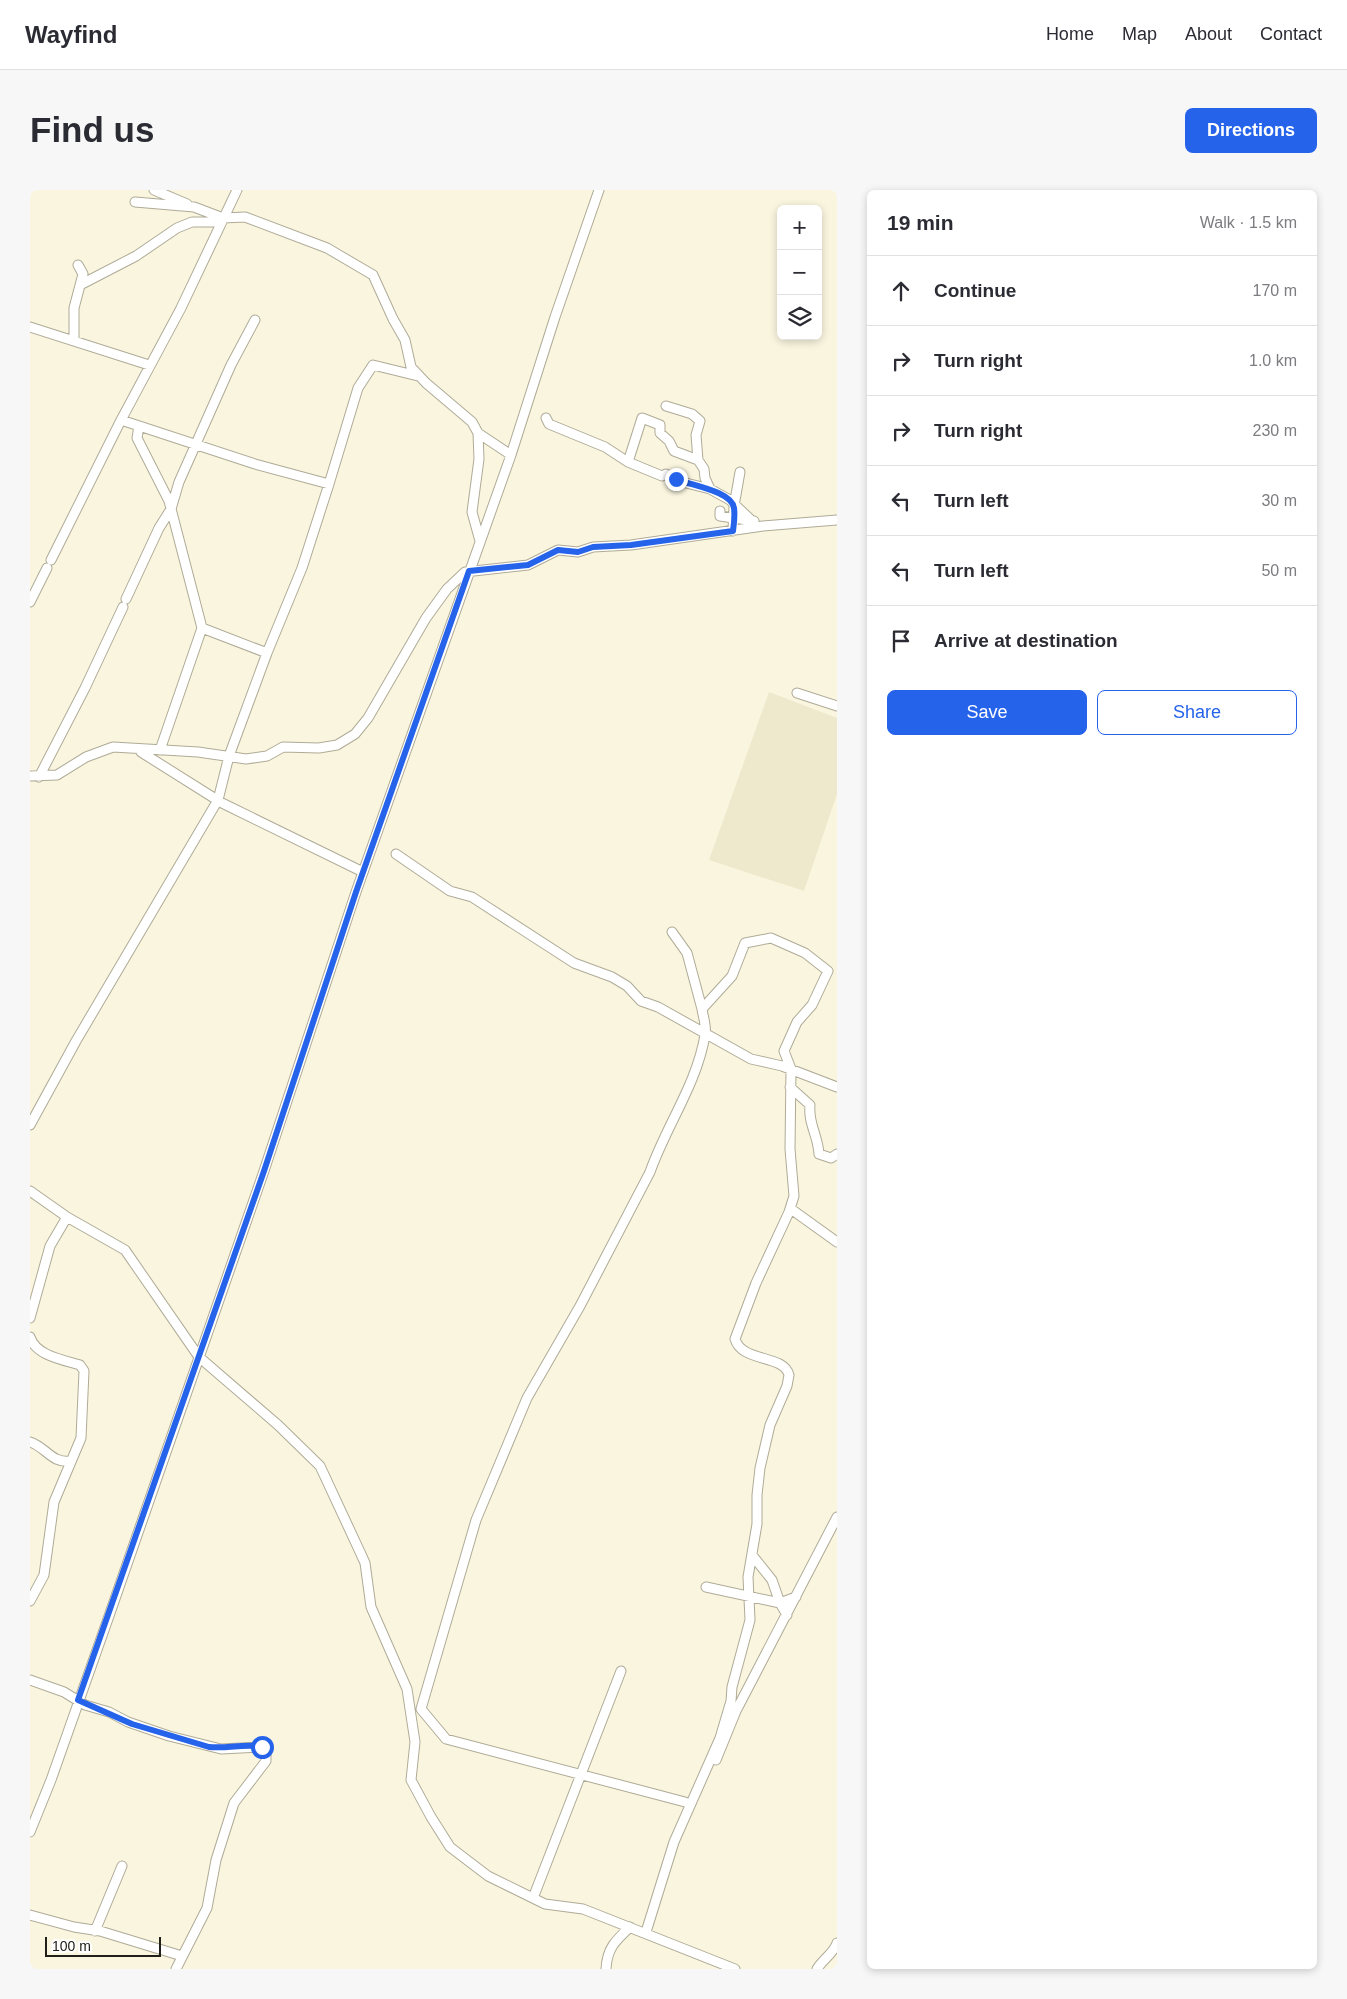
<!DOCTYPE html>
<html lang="en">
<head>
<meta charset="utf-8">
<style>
  :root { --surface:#fff; --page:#f7f7f7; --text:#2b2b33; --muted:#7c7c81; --line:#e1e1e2; --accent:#2563eb }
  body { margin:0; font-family:Helvetica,sans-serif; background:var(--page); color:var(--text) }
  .controls { position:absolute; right:15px; top:15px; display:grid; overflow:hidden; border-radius:8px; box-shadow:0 2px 8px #0003 }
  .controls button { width:45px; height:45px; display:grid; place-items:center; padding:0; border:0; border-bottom:1px solid var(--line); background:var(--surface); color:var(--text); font:25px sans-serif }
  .scale { position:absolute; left:15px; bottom:12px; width:116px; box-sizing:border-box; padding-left:5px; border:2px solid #212018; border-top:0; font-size:14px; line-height:18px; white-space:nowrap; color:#212018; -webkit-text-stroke:4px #fff; paint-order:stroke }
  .stop { position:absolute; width:15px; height:15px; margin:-11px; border:4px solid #2563eb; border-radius:50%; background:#fff }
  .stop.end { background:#2563eb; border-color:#fff; box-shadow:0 1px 5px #0008 }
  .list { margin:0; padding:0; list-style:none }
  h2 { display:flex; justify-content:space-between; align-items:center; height:65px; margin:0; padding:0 20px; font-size:21px }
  h2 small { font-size:16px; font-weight:400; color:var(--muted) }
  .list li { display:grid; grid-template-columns:32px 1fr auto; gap:15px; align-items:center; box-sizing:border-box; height:70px; padding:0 20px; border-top:1px solid var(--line) }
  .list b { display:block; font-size:19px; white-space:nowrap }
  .list em { font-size:16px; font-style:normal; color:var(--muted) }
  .actions { display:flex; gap:10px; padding:15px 20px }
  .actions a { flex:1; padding:11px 0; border:1px solid var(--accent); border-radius:8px; text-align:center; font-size:18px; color:var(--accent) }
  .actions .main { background:var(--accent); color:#fff }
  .icon { flex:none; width:28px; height:28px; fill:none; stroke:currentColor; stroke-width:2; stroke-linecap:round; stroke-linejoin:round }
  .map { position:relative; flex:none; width:807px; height:1779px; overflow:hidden; border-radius:8px }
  header { display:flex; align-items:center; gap:30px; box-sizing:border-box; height:70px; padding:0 25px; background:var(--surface); border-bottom:1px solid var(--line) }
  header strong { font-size:24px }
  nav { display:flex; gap:28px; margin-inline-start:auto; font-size:18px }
  .intro { display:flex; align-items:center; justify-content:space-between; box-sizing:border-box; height:120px; padding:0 30px }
  h1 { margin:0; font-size:35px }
  .button { padding:12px 22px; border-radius:8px; background:var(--accent); color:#fff; font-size:18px; font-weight:700 }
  main { display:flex; gap:30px; padding:0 30px }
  aside { flex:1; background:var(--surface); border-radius:8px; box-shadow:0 2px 8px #0003 }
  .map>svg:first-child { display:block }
</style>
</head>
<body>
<header>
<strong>Wayfind</strong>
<nav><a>Home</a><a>Map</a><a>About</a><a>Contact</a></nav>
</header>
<div class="intro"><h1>Find us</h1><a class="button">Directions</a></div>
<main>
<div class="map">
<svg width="807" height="1779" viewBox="0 0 807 1779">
  <rect width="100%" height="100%" fill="#f9f5df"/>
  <path fill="#eee9cc" d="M739,502L807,528V604L774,701L679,670Z"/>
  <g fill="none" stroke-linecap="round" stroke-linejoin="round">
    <g stroke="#afab97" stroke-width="11">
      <path id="street" d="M124,0L157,14
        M105,12L164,17L193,28L215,27L297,58L343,85L363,129L375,150L381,177L396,193L442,232L448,243L449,269L442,322L450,351
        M50,95L106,66L147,38L162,32H191
        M0,137L119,175
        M44,151V118L53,84L48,75
        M636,216L662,224L670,231L666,245L668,270L674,279L675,288L680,299L700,310L721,330
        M516,228L519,234L575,257L598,272L632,286L636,284L656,293L680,299
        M91,230L225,274L299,294L328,198L343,175L388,186
        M109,236L107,248L139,311L172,438L237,463L272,378L299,294
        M448,243L481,265
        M598,272L612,228L630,235V243L639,251L644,261L668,270
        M690,321V326L724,331
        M703,341L704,316L710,282
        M21,370L91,230L151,118L207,0
        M96,409L129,338L141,319L149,292L201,175L225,130
        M0,412L17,378
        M767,503L807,516
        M130,560L172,438
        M111,562L192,613L331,681
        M0,586L27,585L56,567L83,557L168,562L216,569L237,566L253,557L289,558L307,555L325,544L338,528L396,428L417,399L435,382L498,375L528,360L548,362L563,357L601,355L733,336L807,330
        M9,587L55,498L93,417
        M188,610L199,566L237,463
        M366,664L420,701L442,707L544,773L582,787L597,796L611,811L628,817L721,869L752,876L807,897
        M760,897L780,915C778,934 788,945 789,964L801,968L807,964
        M0,935L46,851L185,615
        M0,1001L37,1027L95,1060L169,1167L248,1235L290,1276L330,1362L335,1373L341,1417L377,1499L385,1552L381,1590L401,1627L420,1657L458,1686L515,1714L553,1719L705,1779
        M761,1019L807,1052
        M0,1128L20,1056L37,1027
        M0,1147C6,1166 34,1170 50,1175L54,1181L51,1248L24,1312L14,1385L0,1411
        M0,1252C16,1257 22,1274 41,1271
        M722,1365L742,1390L750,1413L766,1407
        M676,1397L750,1413L757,1425
        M0,1490L34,1502L55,1515L79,1522L98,1532L139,1546L191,1559L230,1557L236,1564V1571L204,1613L186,1670L177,1718L146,1779
        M686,1570L706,1521L807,1327
        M655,1612L416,1549L391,1519L446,1330L497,1208L550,1116L620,982C636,936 667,894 675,845C677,837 673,827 672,819
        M0,1642L21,1590L79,1426L234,981L326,702L481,265L525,127L569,0
        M505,1703L591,1481
        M0,1725L44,1737L70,1741L152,1766
        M65,1741L92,1676
        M616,1742L644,1652L690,1548L701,1511L702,1497L720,1430L718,1387L727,1334V1305L730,1278L740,1235L757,1196L759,1185C754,1164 712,1173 705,1149L726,1093L759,1022L764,1006L760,959L761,879L754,861L767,832L782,815L798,781L775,763L741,748L715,753L702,786L672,819L657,763L642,742
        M576,1779C577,1758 586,1750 600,1737
        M787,1779C792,1770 804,1763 807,1753"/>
    </g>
    <use href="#street" stroke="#fff" stroke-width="9"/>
  </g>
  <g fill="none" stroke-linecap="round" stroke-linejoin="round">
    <path stroke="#2563eb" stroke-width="6" d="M232,1557C217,1553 197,1559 179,1557L102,1534L48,1510L234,981L326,702L439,381L498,375L528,360L548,362L563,357L601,355L703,341C704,334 705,325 704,318C702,301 659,295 646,289"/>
  </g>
</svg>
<div class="controls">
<button>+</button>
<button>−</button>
<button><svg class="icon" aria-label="layers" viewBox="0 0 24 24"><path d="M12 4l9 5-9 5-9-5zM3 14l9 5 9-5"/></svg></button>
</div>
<div class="scale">100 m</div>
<div class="stop" style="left:232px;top:1557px"></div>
<div class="stop end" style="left:646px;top:289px"></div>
</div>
<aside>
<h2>19 min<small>Walk · 1.5 km</small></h2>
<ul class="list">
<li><svg class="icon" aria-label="ahead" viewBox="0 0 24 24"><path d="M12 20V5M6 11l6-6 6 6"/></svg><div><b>Continue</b></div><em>170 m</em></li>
<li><svg class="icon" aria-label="right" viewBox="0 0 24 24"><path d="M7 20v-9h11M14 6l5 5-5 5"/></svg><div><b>Turn right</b></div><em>1.0 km</em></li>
<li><svg class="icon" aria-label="right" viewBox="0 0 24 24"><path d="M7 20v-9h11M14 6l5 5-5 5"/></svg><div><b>Turn right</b></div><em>230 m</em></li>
<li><svg class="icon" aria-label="left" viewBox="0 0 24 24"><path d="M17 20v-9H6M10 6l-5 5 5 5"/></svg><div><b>Turn left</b></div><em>30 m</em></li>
<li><svg class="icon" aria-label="left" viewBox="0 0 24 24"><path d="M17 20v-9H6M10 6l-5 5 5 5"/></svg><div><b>Turn left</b></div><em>50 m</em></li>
<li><svg class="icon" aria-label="arrive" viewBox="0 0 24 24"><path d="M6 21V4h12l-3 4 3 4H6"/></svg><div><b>Arrive at destination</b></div></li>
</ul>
<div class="actions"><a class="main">Save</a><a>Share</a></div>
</aside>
</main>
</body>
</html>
